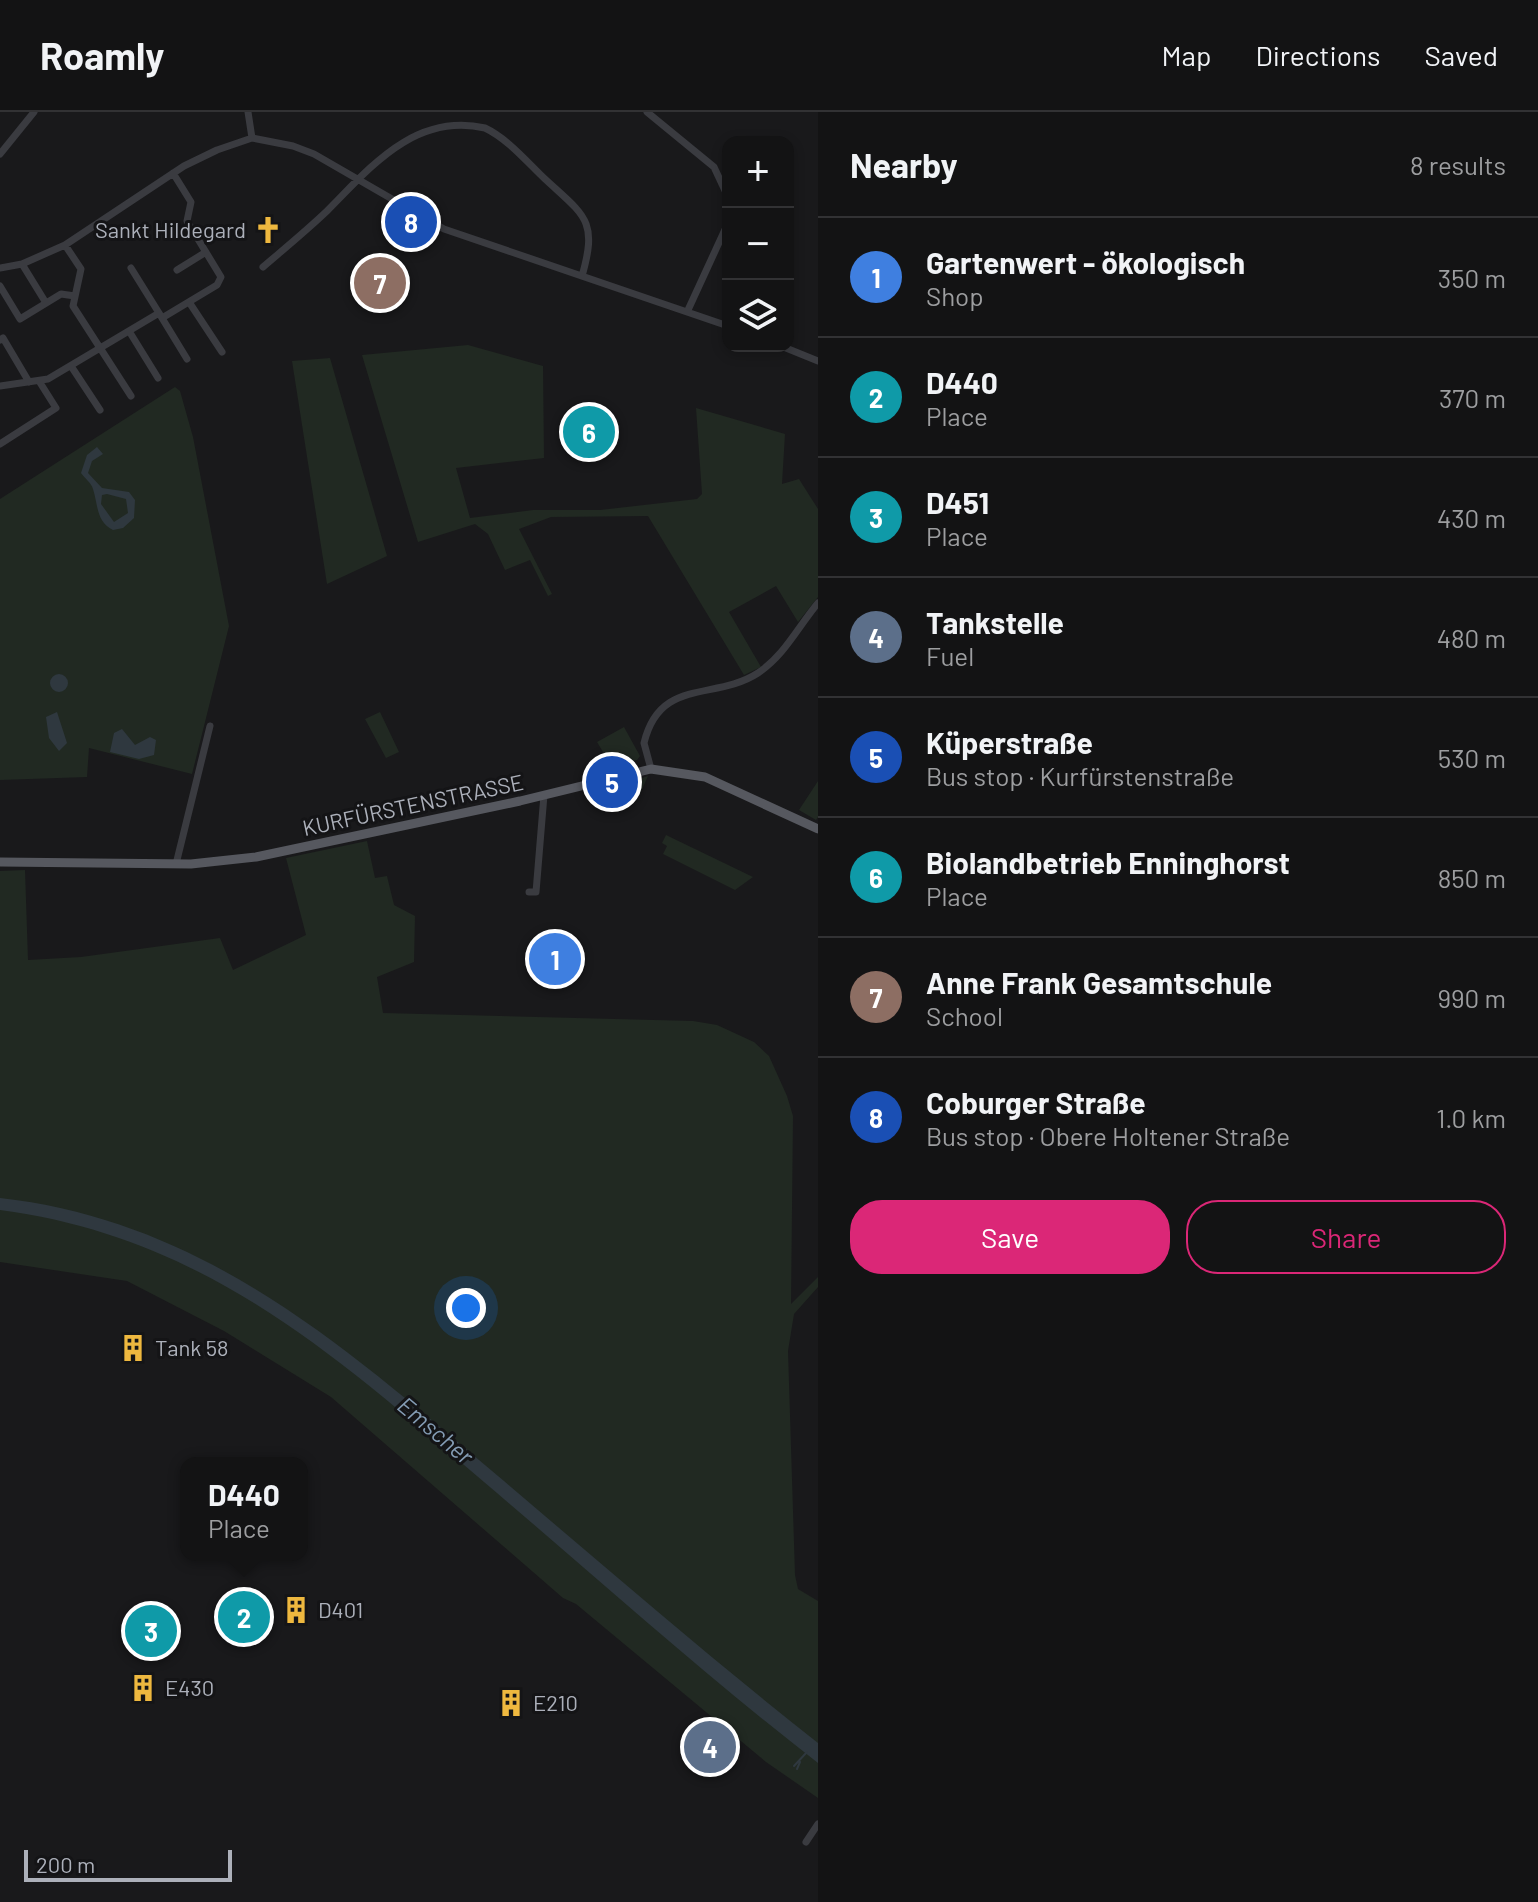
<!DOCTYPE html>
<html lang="en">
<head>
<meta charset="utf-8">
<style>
  :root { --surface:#131314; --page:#1c1c1d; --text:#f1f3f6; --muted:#9d9ea0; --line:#323234; --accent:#db2777 }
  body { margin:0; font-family:Barlow,sans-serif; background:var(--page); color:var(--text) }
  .controls { position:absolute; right:24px; top:24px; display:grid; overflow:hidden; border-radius:16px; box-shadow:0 4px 12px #0003 }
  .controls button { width:72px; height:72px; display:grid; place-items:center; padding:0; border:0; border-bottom:2px solid var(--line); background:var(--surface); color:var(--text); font:40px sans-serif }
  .scale { position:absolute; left:24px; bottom:20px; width:208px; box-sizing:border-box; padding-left:8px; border:4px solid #acb0ba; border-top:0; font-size:22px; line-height:28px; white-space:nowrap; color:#acb0ba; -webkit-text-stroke:6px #141416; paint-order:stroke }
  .you { position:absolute; left:466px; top:1196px; width:28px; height:28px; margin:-20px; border:6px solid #fff; border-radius:50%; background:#1a73e8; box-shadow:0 0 0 12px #1a73e833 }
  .badge { display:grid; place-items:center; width:52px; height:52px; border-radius:50%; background:var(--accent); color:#fff; font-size:26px; font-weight:700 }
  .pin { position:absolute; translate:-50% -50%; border:4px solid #fff; box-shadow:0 2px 8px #0006 }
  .popup { position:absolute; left:180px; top:1345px; width:128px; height:104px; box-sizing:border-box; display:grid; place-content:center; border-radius:16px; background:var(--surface); filter:drop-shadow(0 2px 6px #0005); font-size:26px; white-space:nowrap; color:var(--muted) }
  .popup b { font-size:30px; color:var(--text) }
  .popup::after { content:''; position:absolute; left:50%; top:100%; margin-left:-16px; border:16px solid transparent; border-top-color:var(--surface) }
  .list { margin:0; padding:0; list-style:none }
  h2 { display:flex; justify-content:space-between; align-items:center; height:104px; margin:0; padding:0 32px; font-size:34px }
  h2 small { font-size:26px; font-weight:400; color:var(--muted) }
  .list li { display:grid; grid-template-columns:52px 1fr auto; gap:24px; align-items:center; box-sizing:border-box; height:120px; padding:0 32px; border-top:2px solid var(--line) }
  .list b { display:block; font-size:30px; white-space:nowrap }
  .list p { margin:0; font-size:26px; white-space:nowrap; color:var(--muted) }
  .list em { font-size:26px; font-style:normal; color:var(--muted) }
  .actions { display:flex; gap:16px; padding:24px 32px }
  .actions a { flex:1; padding:18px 0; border:2px solid var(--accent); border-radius:32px; text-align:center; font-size:28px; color:var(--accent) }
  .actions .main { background:var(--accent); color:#fff }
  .icon { flex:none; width:44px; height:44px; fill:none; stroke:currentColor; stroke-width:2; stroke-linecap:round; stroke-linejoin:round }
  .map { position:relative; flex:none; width:818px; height:1790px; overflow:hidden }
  header { display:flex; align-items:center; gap:48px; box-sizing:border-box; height:112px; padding:0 40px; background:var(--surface); border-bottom:2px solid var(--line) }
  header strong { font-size:38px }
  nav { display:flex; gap:44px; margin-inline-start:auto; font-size:28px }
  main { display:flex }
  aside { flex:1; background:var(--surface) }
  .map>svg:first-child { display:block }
</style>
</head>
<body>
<header>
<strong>Roamly</strong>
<nav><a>Map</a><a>Directions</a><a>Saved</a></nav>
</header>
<main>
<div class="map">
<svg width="818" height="1790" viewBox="0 0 818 1790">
  <rect width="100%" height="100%" fill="#19191b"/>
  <path fill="#212922" d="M468,233L543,254L544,346L456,356L470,406L533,398H600L697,387L702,382L696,296L785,322L782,372L799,367L818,397V485L798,510L776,474L729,500L761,555L744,563L648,404L551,405L519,417L552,482L548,484L530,448L505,458L488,422L475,412L418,430L362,243Z
    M330,246L387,444L327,472L292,249Z
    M175,275L180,279L193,325L229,514L192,662L89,636L87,665L0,668V387Z
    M380,600L399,640L386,646L365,607Z
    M624,615L640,644L637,648L612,655L597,630Z
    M648,664L639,684L618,674Z
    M818,669V705L816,708L799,698Z
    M612,677L622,688L618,700L588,688L586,681Z
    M666,723L753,765L735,778L663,742L667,734L662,731Z
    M367,729L375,766L387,764L394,793L415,804L414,850L377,865L383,901L693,909L717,913L754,930L769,944L787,984L793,1004L791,1192L818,1165V1175L794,1202L788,1239L795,1463L798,1477L818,1489V1686L766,1650L576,1492L563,1486L331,1285L224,1219L127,1169L0,1150V759L25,758L28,848L81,845L220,826L233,858L306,823L286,746Z"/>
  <path fill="#2f383f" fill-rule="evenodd" d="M97,335L103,342L92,349L88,361L102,376L129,380L135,388L134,406L123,416L113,418C96,410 98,392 93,377C91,370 85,367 81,361L87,343ZM107,382L126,387L128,401L114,410L101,392L102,383Z
    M50 571a9 9 0 1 1 18 0a9 9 0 1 1-18 0Z
    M57,600L67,631L59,639L49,626L46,605Z
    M122,617L135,633L150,625L156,628L154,643L139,647L110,640L114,621Z
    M0,1086C206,1109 347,1237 498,1364C604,1454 709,1545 818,1631V1651C703,1562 595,1464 484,1370C334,1243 205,1125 0,1098Z"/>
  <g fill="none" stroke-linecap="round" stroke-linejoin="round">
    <path stroke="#2f383f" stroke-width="2" d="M794,1654L807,1640
      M797,1657L800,1650"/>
    <path stroke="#3a3b40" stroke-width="7" d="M248,0L252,26
      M647,0L714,55L728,85
      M0,42L34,0
      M65,133L81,157L73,194L131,284
      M22,152L46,191
      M263,155C284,137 306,119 327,99C369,57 414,0 485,16C508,27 527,50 545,67C585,104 598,108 582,164
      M0,156L22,152L65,133L184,54L217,38L252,26L293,34L314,42L444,117L728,214
      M131,156L159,201
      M177,158L206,140
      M0,174L20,207L61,182L75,184
      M189,190L222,240
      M688,198L728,111
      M162,206L187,247
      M129,219L158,266
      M0,228L3,226L29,270
      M781,234L818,249
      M71,254L100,298
      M0,274L48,267L159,201L162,206L217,173L221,165L187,109L191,90L173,61
      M0,332L56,296L39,269
      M651,657L644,631C660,565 715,589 758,561C784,544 798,515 818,491
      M176,752L210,614
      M529,780H536L544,683
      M806,1730L818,1712"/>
    <path stroke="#56585f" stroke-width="9" d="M0,750L191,752L256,745L520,689L651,657L705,665L818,717"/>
  </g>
  <defs>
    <g id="church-bare" transform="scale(2.16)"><path d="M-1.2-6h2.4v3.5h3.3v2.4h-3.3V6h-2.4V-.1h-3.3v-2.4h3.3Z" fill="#eeb83f" stroke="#141416" stroke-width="2.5" paint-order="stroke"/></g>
    <g id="building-bare" transform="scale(2.16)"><path d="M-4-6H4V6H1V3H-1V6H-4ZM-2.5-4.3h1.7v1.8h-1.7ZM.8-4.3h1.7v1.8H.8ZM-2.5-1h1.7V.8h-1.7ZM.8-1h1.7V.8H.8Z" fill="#eeb83f" stroke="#141416" stroke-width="2.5" paint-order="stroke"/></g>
  </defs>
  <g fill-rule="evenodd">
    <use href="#church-bare" x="268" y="118"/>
    <use href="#building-bare" x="133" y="1236"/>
    <use href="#building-bare" x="296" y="1498"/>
    <use href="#building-bare" x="143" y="1576"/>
    <use href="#building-bare" x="511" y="1591"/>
  </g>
  <g text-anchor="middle" stroke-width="6" stroke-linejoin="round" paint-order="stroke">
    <g font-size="22" fill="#acb0ba" stroke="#141416" text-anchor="start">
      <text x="246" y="126" text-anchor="end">Sankt Hildegard</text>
      <text x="155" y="1244">Tank 58</text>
      <text x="318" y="1506">D401</text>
      <text x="165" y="1584">E430</text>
      <text x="533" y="1599">E210</text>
    </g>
    <g font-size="22" fill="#acb0ba" stroke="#141416">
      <text transform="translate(413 693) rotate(-12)" y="8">KURFÜRSTENSTRASSE</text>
    </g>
    <g font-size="24" font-style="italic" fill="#849cb4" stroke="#141416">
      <text transform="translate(435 1319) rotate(40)" y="8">Emscher</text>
    </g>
  </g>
</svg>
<div class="controls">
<button>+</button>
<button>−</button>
<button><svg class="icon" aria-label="layers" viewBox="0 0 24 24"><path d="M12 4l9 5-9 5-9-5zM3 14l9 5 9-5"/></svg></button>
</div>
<div class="scale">200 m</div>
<div class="you"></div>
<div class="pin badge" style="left:555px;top:847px;background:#3f7fe0">1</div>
<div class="pin badge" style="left:244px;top:1505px;background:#0f9aa8">2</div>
<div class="popup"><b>D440</b>Place</div>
<div class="pin badge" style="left:151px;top:1519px;background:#0f9aa8">3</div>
<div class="pin badge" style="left:710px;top:1635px;background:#5c6f8a">4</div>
<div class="pin badge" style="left:612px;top:670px;background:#1a4fb4">5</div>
<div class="pin badge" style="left:589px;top:320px;background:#0f9aa8">6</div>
<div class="pin badge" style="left:380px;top:171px;background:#8d6e63">7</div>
<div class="pin badge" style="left:411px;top:110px;background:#1a4fb4">8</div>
</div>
<aside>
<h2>Nearby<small>8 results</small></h2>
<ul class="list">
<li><span class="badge" style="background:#3f7fe0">1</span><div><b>Gartenwert - ökologisch</b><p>Shop</p></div><em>350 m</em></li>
<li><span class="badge" style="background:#0f9aa8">2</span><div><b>D440</b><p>Place</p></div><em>370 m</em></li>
<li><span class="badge" style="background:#0f9aa8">3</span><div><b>D451</b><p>Place</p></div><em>430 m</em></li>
<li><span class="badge" style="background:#5c6f8a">4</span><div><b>Tankstelle</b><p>Fuel</p></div><em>480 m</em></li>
<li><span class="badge" style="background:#1a4fb4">5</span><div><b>Küperstraße</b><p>Bus stop · Kurfürstenstraße</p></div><em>530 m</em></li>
<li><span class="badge" style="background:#0f9aa8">6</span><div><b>Biolandbetrieb Enninghorst</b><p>Place</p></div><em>850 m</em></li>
<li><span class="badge" style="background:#8d6e63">7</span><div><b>Anne Frank Gesamtschule</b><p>School</p></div><em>990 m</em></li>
<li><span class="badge" style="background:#1a4fb4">8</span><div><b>Coburger Straße</b><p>Bus stop · Obere Holtener Straße</p></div><em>1.0 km</em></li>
</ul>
<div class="actions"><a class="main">Save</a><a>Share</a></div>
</aside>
</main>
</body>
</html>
